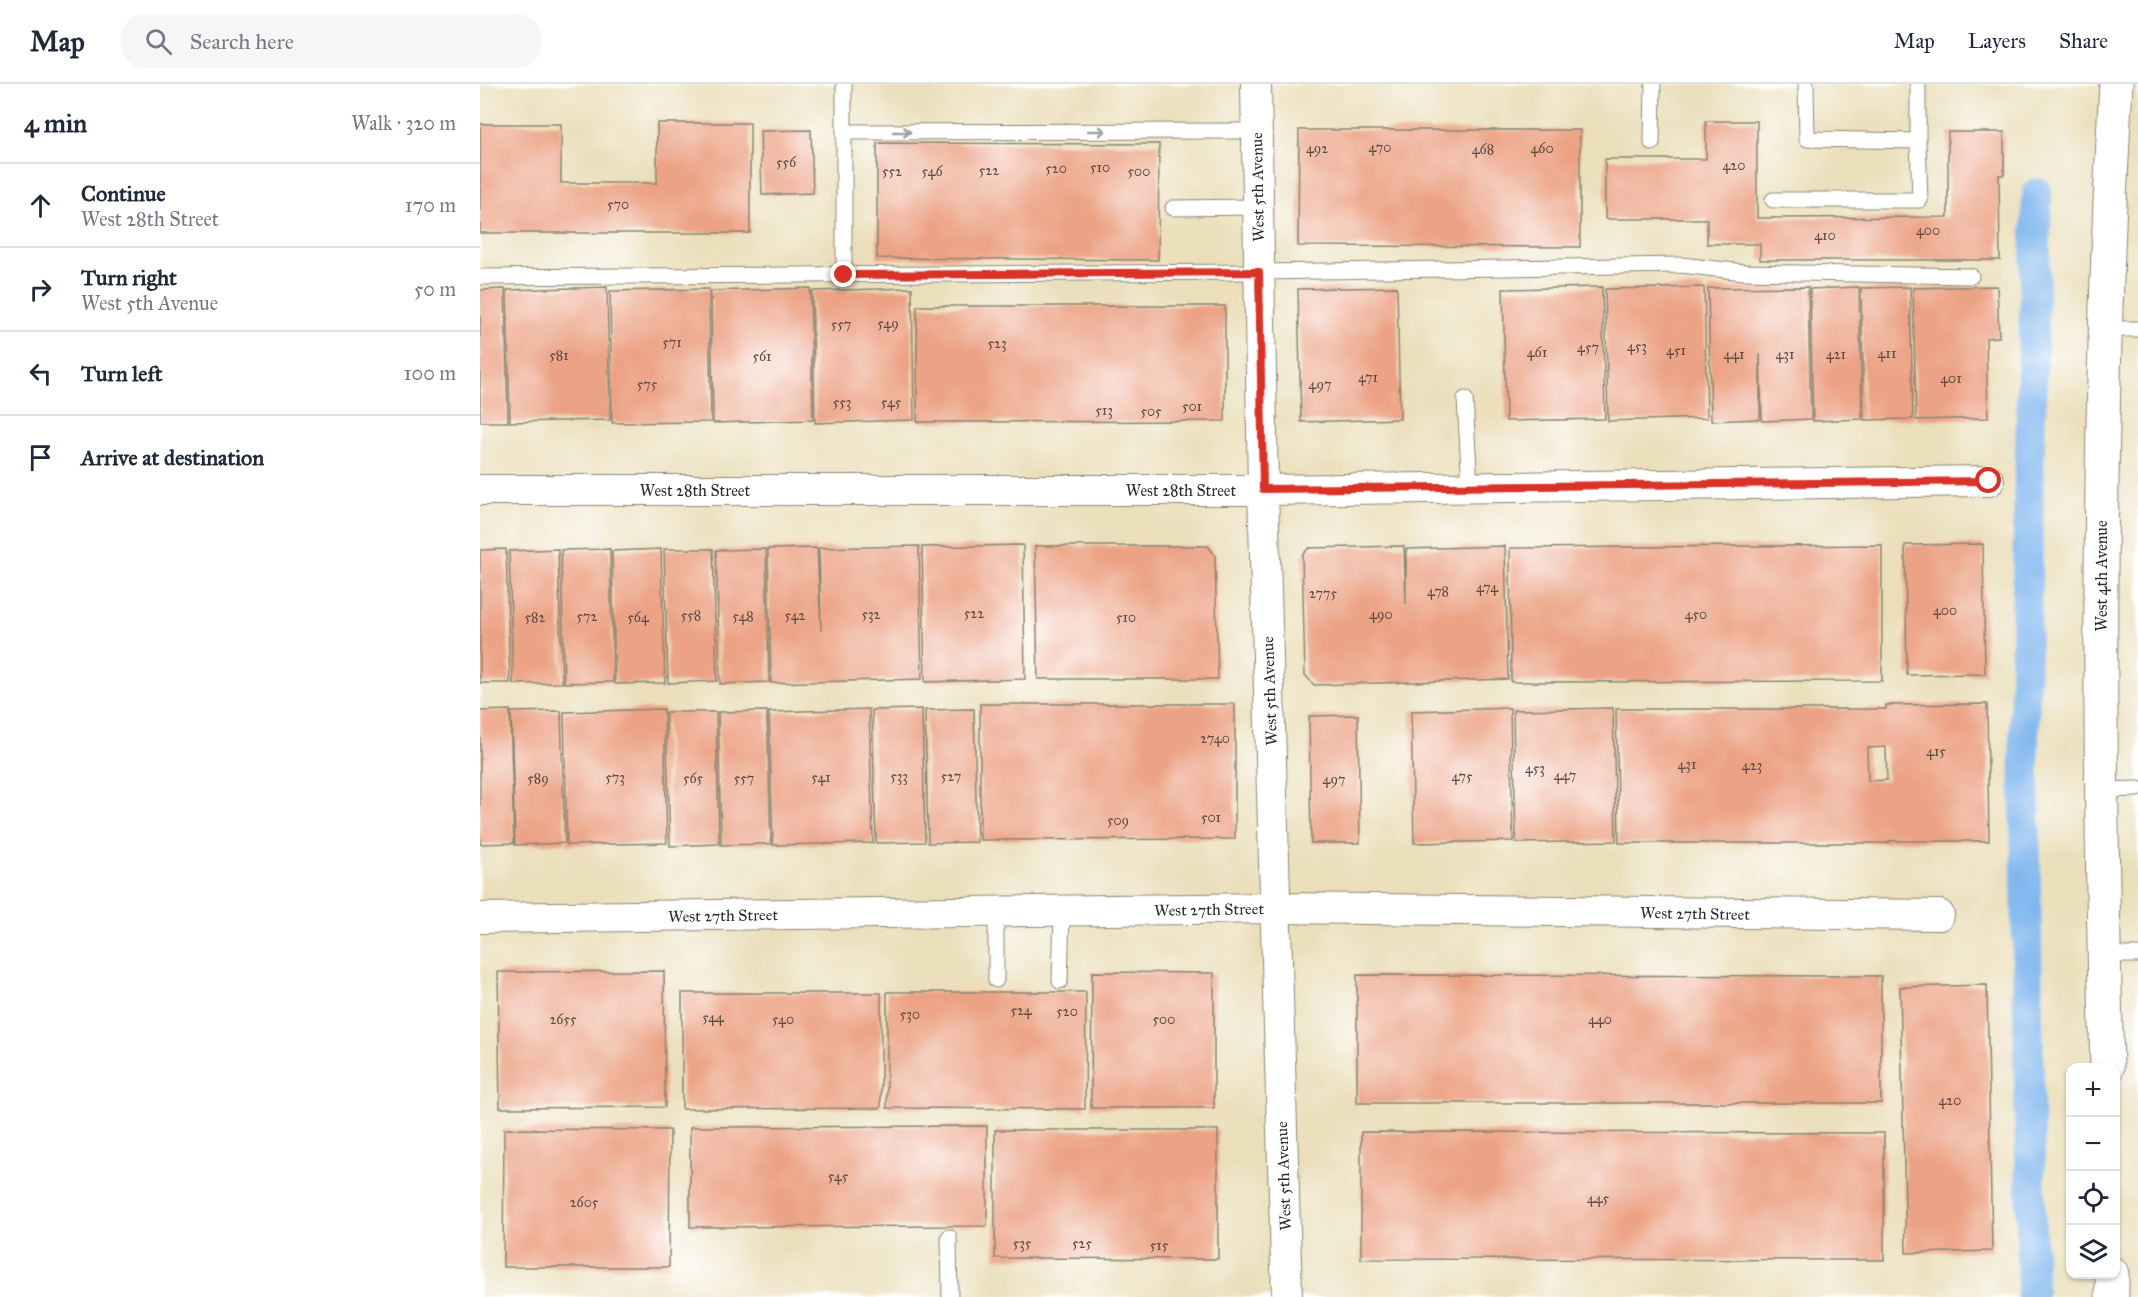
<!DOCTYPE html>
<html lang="en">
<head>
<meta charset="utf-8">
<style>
  :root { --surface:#fff; --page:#f6f6f7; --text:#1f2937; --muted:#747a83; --line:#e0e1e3 }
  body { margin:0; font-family:"IM FELL Great Primer",serif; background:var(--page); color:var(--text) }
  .controls { position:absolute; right:18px; bottom:18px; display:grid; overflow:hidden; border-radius:12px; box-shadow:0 2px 4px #0004 }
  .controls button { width:54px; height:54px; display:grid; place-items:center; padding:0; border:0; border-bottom:2px solid var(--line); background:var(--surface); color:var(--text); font:30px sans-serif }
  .stop { position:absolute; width:18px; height:18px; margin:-14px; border:4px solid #d93025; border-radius:50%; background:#fff }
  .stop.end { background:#d93025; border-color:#fff; box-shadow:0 2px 6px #0008 }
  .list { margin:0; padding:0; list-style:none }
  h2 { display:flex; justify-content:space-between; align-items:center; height:78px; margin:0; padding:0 24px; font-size:26px }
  h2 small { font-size:20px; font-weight:400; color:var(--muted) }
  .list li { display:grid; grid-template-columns:39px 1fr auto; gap:18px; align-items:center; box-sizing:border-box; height:84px; padding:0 24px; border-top:2px solid var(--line) }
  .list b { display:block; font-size:22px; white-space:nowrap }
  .list p { margin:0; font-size:20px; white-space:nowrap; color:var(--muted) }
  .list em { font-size:20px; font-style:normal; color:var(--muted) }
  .icon { flex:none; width:33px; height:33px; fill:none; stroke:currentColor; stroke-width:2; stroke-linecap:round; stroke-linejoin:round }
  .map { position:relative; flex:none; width:1658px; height:1213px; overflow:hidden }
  header { display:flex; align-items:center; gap:36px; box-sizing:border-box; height:84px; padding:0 30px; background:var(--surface); border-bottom:2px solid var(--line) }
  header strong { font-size:28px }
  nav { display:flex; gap:33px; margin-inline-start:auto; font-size:21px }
  .search { width:420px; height:54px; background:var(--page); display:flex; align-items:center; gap:15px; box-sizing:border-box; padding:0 21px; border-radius:24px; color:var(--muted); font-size:22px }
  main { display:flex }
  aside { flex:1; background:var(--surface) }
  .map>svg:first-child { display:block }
</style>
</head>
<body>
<header>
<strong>Map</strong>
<div class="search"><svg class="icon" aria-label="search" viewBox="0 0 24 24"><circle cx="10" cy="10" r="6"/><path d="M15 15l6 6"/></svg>Search here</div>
<nav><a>Map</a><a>Layers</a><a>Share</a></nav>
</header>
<main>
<aside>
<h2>4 min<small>Walk · 320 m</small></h2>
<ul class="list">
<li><svg class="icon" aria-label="ahead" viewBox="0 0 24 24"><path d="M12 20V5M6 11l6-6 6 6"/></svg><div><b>Continue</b><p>West 28th Street</p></div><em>170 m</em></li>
<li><svg class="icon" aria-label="right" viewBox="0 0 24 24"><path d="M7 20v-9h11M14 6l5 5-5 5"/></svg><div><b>Turn right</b><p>West 5th Avenue</p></div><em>50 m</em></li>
<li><svg class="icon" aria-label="left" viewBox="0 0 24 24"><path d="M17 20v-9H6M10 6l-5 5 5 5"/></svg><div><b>Turn left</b></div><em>100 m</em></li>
<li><svg class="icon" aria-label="arrive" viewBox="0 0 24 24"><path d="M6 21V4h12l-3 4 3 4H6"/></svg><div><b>Arrive at destination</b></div></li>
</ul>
</aside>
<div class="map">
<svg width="1658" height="1213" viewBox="0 0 1658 1213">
  <rect width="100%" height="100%" fill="#fff"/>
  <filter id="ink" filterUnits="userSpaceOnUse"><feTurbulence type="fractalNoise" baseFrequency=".0167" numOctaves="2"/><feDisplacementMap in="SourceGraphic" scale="12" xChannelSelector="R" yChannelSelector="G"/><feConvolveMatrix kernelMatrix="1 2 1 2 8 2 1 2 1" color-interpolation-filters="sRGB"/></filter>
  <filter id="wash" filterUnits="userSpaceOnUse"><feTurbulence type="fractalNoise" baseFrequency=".008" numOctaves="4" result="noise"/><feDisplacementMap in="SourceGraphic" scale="24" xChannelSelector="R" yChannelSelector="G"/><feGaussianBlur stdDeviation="1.35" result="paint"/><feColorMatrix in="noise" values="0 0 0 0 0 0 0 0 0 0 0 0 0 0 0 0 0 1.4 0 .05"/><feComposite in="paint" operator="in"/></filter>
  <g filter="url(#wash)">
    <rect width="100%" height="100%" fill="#ebdfbb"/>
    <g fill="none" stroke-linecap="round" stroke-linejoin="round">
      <path stroke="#7fb6ee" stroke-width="30" d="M1552,1213L1544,655L1549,400L1557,109"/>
    </g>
    <g id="blocks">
      <path fill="#eca385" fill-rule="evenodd" d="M1226,37H1277V134L1468,133V48H1524V91H1519L1520,176H1280V160H1227V135H1125V75H1226Z
        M177,39H270V149H0V40H81V99H177Z
        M331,46L333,109L282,111L280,47Z
        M819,46H1100V163L818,162Z
        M397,59L679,60L678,176L397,174Z
        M1517,202L1519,253L1506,254L1508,334L1436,336L1433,204Z
        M127,203L130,336L30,338L27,206Z
        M917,203L920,335L821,338L818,205Z
        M1122,203L1125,335L1026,337L1023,205Z
        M1224,203L1227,334L1128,337L1125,205Z
        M1328,203L1331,335L1282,337L1280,270V335L1231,337L1228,204Z
        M1379,203L1382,335L1333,337L1330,205Z
        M1430,203L1433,335L1384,336L1381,204Z
        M330,204L333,336L233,339L231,207Z
        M432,204L434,336L335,339L332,207Z
        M25,205L28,338H0V206Z
        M229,205L231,338L132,339L130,207Z
        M437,222H745V337L437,338Z
        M1503,460L1505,590L1427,591L1425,461Z
        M543,461L545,595L445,598L442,463Z
        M1402,461V597L1031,598L1030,464Z
        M439,462L442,595L291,599L288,465L337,464L341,547L339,464Z
        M555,462H728L735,471L738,595H558Z
        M924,462L926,520V465L1025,462L1028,595L834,601L825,591L822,471L829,464Z
        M26,465L30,599H0V466Z
        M78,465L82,599L33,600L29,467Z
        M130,465L133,598L84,599L81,466Z
        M181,465L185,599L135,600L132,467Z
        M184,465H233L237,597L188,599Z
        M286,465L289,598L240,600L236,466Z
        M500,620H755V755L500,756Z
        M1507,620L1509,757H1409V759H1139L1136,625H1406V621ZM1406,663L1407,696L1388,697L1387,664Z
        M1030,624L1033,757L934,759L931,627Z
        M1133,624L1136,757L1036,759L1033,626Z
        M184,625L187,759L87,761L84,628Z
        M389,625L393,759L293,761L289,628Z
        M442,625L445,758L396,759L392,626Z
        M494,625L497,758L448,759L445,626Z
        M30,626L34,759L0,760V627Z
        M81,627L85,759L35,761L31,628Z
        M287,627L291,760L241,761L238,628Z
        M186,628H236L239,760L190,762Z
        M878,631L880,759H831L829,632Z
        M184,887L185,1023L20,1024L18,888Z
        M612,888L734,889V1024H611Z
        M877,891L1401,892V1019H877Z
        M1507,901L1512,1167L1426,1169L1420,903Z
        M407,908H606L605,1025L407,1024Z
        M202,909H401V1024L202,1025Z
        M507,1042V1142L210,1143V1043Z
        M24,1045L190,1046L189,1183H23Z
        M515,1046H738V1175L515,1174Z
        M881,1048L1404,1049V1176L881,1175Z"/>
    </g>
  </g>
  <g filter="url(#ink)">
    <use href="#blocks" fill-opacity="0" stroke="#8b8573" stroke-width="1.5"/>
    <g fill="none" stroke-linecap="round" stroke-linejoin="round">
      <g stroke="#8b8573" stroke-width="17">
        <path id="service" d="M364,0V191
          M1326,0L1327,55L1438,57V0
          M364,48L777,47
          M1172,59L1173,0
          M1293,116H1440L1438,57
          M693,124L778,123
          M0,193L779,188L1201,181L1264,188L1491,192
          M1627,245H1658
          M985,315L990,403
          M1622,706L1658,705
          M1624,871H1658
          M516,896V828
          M580,897L582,827
          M469,1153L470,1213"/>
      </g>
      <g stroke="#8b8573" stroke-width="32">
        <path id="minor" d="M776,0L783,406L807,1213
          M0,406H783L1509,397
          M0,834L796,824L1459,831"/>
      </g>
      <g stroke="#8b8573" stroke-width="35">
        <path id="primary" d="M1627,984C1618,656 1617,327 1636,0
          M1632,1190V1213"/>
      </g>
      <use href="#service" stroke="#fff" stroke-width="15"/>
      <use href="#minor" stroke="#fff" stroke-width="30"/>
      <use href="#primary" stroke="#fff" stroke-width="33"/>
    </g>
    <defs><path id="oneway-shaft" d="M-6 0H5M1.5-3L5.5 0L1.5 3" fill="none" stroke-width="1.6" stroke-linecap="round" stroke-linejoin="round" transform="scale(1.5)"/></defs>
    <g stroke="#a0a0a0">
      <use href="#oneway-shaft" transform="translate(617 47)"/>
      <use href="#oneway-shaft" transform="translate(422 48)"/>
    </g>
  </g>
  <g fill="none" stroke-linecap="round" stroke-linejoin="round" filter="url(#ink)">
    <path stroke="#d93025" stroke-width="8" d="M364,191L779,188L783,405L1509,397"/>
  </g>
  <g text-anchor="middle" stroke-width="6" stroke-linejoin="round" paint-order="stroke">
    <g font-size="14" fill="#5b4942">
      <text x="900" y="68">470</text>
      <text x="837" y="69">492</text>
      <text x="1062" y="69">460</text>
      <text x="1003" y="70">468</text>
      <text x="306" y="83">556</text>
      <text x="1254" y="86">420</text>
      <text x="620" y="88">510</text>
      <text x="576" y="89">520</text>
      <text x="509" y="91">522</text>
      <text x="412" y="92">552</text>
      <text x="452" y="92">546</text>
      <text x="659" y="92">500</text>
      <text x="138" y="125">570</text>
      <text x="1448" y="151">400</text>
      <text x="1345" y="156">410</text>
      <text x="408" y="244">549</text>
      <text x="361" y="245">557</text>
      <text x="192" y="263">571</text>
      <text x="517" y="264">523</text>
      <text x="1157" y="267">453</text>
      <text x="1108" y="268">457</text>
      <text x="1196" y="271">451</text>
      <text x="1057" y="273">461</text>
      <text x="1407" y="274">411</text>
      <text x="1254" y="275">441</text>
      <text x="1305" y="275">431</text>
      <text x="1356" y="275">421</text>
      <text x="79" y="276">581</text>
      <text x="282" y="277">561</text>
      <text x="888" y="298">471</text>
      <text x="1471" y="299">401</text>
      <text x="167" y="305">575</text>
      <text x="840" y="305">497</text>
      <text x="362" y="323">553</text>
      <text x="411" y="323">545</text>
      <text x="712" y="327">501</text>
      <text x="624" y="331">513</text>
      <text x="671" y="332">505</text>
      <text x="1007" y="508">474</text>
      <text x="958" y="512">478</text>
      <text x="843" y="514">2775</text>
      <text x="1465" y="531">400</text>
      <text x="494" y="534">522</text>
      <text x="391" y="535">532</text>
      <text x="901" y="535">490</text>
      <text x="1216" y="535">450</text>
      <text x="211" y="536">558</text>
      <text x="315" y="536">542</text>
      <text x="107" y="537">572</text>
      <text x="263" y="537">548</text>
      <text x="55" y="538">582</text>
      <text x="158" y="538">564</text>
      <text x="646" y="538">510</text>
      <text x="735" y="659">2740</text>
      <text x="1456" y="672">415</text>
      <text x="1207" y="685">431</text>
      <text x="1272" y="686">423</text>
      <text x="1055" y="689">453</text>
      <text x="1085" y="696">447</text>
      <text x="419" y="697">533</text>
      <text x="471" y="697">527</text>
      <text x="982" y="697">475</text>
      <text x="135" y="698">573</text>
      <text x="341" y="698">541</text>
      <text x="58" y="699">589</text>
      <text x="213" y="699">565</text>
      <text x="264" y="699">557</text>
      <text x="854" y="700">497</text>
      <text x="731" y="738">501</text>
      <text x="638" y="741">509</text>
      <text x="541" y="931">524</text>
      <text x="587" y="932">520</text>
      <text x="430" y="935">530</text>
      <text x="233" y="938">544</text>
      <text x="83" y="940">2655</text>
      <text x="303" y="940">540</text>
      <text x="684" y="940">500</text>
      <text x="1120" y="940">440</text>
      <text x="1470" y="1021">420</text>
      <text x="358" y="1097">545</text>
      <text x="1118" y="1119">445</text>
      <text x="104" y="1123">2605</text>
      <text x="542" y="1164">535</text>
      <text x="602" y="1164">525</text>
      <text x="679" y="1166">515</text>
    </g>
    <g font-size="16" fill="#2b2b2b" stroke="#fff">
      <text transform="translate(777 103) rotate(-91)" y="6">West 5th Avenue</text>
      <text x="215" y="412">West 28th Street</text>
      <text x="701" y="412">West 28th Street</text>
      <text transform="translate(1621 492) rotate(-90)" y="6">West 4th Avenue</text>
      <text transform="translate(789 607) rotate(-92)" y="6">West 5th Avenue</text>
      <text transform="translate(729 825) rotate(-1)" y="6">West 27th Street</text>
      <text transform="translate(1215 829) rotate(1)" y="6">West 27th Street</text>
      <text transform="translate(243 831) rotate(-1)" y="6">West 27th Street</text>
      <text transform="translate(803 1092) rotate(-92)" y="6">West 5th Avenue</text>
    </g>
  </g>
</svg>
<div class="controls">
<button>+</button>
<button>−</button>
<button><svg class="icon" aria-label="locate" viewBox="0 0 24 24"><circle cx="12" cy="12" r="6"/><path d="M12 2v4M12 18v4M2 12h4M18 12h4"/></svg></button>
<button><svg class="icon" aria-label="layers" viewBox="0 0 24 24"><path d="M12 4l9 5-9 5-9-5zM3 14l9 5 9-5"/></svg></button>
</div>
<div class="stop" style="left:1509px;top:397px"></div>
<div class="stop end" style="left:364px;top:191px"></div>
</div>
</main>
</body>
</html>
